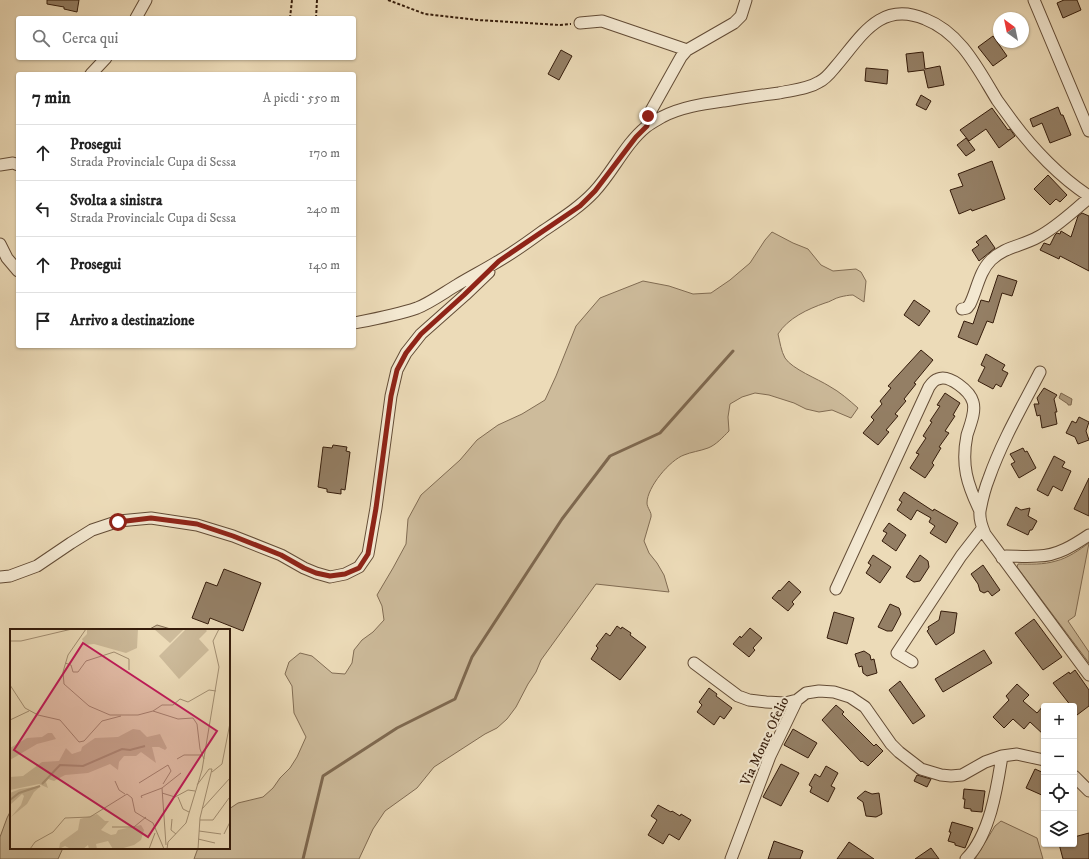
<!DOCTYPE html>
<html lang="it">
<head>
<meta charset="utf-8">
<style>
  :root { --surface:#fff; --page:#f2f2f2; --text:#222; --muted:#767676; --line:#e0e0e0 }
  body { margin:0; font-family:"IM FELL DW Pica",serif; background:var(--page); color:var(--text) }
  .controls { position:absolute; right:12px; bottom:12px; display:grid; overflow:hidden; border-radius:4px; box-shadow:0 1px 3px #0004 }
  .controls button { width:36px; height:36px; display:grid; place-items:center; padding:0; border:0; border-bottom:1px solid var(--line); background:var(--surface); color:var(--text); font:20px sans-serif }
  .compass { position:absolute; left:993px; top:12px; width:36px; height:36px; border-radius:50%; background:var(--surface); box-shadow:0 1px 3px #0004; rotate:327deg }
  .stop { position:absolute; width:12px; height:12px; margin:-9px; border:3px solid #8f2418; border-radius:50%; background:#fff }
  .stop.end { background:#8f2418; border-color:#fff; box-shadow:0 1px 4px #0008 }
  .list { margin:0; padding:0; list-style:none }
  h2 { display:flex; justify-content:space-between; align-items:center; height:52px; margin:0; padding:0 16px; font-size:17px }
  h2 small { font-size:13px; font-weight:400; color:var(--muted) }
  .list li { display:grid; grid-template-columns:26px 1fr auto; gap:12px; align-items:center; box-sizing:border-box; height:56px; padding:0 16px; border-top:1px solid var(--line) }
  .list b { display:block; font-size:15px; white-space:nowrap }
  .list p { margin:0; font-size:13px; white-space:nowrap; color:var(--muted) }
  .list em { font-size:13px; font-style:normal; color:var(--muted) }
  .icon { flex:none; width:22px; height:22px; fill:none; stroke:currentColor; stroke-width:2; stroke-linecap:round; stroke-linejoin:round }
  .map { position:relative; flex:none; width:1089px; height:859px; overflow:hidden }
  .search { position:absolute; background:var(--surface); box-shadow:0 1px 3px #0004; left:16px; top:16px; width:340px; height:44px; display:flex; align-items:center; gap:10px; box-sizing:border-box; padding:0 14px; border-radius:4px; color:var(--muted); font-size:15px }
  .panel { position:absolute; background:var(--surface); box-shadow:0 1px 3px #0004; left:16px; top:72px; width:340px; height:276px; border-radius:4px }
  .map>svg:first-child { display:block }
</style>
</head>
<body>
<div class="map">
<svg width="1089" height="859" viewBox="0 0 1089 859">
  <rect width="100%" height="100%" fill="#ecdbb8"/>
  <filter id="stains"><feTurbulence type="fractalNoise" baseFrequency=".005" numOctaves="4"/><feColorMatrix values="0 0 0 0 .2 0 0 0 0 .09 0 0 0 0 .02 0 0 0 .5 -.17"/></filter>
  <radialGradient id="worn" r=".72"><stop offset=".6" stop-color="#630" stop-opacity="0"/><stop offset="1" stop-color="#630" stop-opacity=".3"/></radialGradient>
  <path fill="#cdbb9b" stroke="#816c53" d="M772,232L793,243L808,249L821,265L833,271L856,269L861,272L866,281L864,302L853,295C849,295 844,296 840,297C835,298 830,302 825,303C808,309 788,318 778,334C780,342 781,351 785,358C792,369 818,379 829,386C840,392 849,400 858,408L851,418L832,410L819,412L806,409L794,403L769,395L755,393L742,397L730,404L728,417L729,431C723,437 716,445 708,448C700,451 691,452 684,455C670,460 647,487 647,503C647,508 652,512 651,517C649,525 646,533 644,541L649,553L657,563L664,575L669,592L596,584L541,660L536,672L528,684L516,707L507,719L497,728L485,734L434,767L417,788L385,811L373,829L359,859H194L198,848H229V809L238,803L263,797L273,788L280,778L290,768L297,757L306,737L294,713L292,686L285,674L289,662L300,653L312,656L332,673L345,674L352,663L354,650L362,640L373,632L384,620L382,606L377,595L393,568L406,544L408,519L421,495L460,460L477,440L498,425L522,414L545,400L556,376L576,326L600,298L643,281L669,286L693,294L711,293L730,280L750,263L765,240Z
    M1089,543L1075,616L1068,621L1089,652V663L1017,567L1018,564C1030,564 1043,565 1056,561C1068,558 1079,550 1089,543Z
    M157,625L174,630H148Z
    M11,810V848H63L58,859H0V837L7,818Z
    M1001,821L1037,838L1043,859H975L995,826Z"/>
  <path fill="#ae9a7d" stroke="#7e684f" d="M1061,393L1072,399L1071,405H1068V404L1059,398Z"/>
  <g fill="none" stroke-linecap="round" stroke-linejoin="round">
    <path stroke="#7e684f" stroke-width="3" d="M303,859L323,776L397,728L455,699L472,657L562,519L610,456L660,433L733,351"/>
  </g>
  <path fill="#947f65" stroke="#351c0b" d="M47,0H79L77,12L64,9V7L47,4Z
    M1064,0H1077L1081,10L1063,18L1057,3Z
    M993,36L1007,56L993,66L978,47Z
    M561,50L572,56L559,80L548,74Z
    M923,52L925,69L940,66L944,85L928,88L924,70L908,72L906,54Z
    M866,68L888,70L887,84L865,81Z
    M921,95L931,101L926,110L916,105Z
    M1058,107L1061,115H1063L1071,135L1050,143L1042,123L1033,127L1030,119Z
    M992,108L1008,130L1010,129L1015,136L999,148L986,129L969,141L960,130Z
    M966,138L975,150L966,156L957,145Z
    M992,161L1005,199L972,211L971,209L959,214L950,190L963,186L958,174Z
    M1048,175L1067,195L1060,202L1056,199L1050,205L1034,189Z
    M1082,213L1089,216V271L1060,256L1059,259L1040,250L1044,243L1050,245L1055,235L1057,233L1060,234L1061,231L1071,237L1078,216Z
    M986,235L995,248L979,261L972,250L979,245L976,242Z
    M998,275L1017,281L1012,296L1002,293L993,323L987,321L977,345L958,337L964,321L973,324L981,300L989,302Z
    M914,300L930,311L919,326L904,315Z
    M921,350L933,360L914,383L916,384L904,399L906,401L895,414L898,416L886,430L889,432L878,445L863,433L874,420L871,417L882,404L880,401L891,388L888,386Z
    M986,354L1005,365L1002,370L1008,373L1001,387L996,384L993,389L978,381L985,367L981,365Z
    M1044,388L1057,395L1054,399L1057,412H1055L1057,424L1042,428L1040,415L1037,416L1034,404H1039L1037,398Z
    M945,393L960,403L953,415L955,416L945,431L949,433L939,447L941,448L932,463L934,465L925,478L910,468L919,454L916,453L926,438L923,436L932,422L930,421L940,406L937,405Z
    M1079,417L1089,422L1086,431L1089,440L1078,444L1075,437L1066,433L1072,421L1076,423Z
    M333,445L347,447L346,451L350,452L345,490L341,489V494L327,492V489L318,487L323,447L332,448Z
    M1023,448L1025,452L1027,451L1036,468L1019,478L1011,464L1015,462L1010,454Z
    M1054,456L1065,462L1062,467L1071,471L1062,491L1053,486L1048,496L1037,490Z
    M1089,478V516L1074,509Z
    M904,492L933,511L934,509L958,523L946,543L930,533L935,526L929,522L931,518L917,510L911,520L897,510L902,502L899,500Z
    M1016,507L1021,510L1030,508L1028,516L1037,521L1032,530H1030L1028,535L1007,525Z
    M889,523L906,535L896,551L882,541L887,533L883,531Z
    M873,555L891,567L880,583L866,573L871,565L868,563Z
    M920,555L928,561L929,567L920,581L914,582L906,577Z
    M983,565L1000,590L992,596L988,591L984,593L980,591L978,584L971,574Z
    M224,569L261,583L243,631L210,618L208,624L192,618L206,582L217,586Z
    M789,581L801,592L792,602L794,604L788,611L772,598L779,590L780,591Z
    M890,604L899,608L901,614L892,631H887L878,627Z
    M941,611L957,613L954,633L936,645L927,631L929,629L928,627L939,620Z
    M834,612L854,618L847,644L827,638Z
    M1034,619L1062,657L1043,670L1015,633Z
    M617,626L621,629L622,627L631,633L630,635L646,647L620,680L591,659L598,648L596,646L606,633L610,636Z
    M750,628L762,638L753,648L755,650L749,657L733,644L740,636L741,638Z
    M984,650L992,663L943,692L935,679Z
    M864,651L870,655L871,660L874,659L877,673L867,676L863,673L862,666L859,667L855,654Z
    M1075,670L1089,690V706L1077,715L1074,711V706H1071L1053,683L1069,672L1070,674Z
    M900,681L925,716L913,724L889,690Z
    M1017,684L1029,695L1023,701L1037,713L1044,705V735L1030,722L1024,729L1013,719L1004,728L993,717L1009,700L1006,696Z
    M709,688L717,694L716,696L732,708L724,719L720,716L714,725L697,712L702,705L699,702Z
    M836,705L844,712L842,714L874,746L876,744L883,751L868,766L862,761L861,762L822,720Z
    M793,729L817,743L808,758L784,745Z
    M781,764L799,773L781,806L763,797Z
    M826,766L838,773L831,786L835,788L828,802L810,792L812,787L809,785L815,774L820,777Z
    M1035,769L1044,773V796L1026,788Z
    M917,775L931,779L927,787L914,781Z
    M964,789L985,791L982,812L971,811V809L964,808L965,799H963Z
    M865,791L872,794L879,793L882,814L876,817L866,816L863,802L857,798Z
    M658,805L671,812L672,811L680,816L681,814L691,820L679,840L669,834L663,844L648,835L657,820L651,816Z
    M952,822L973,828L965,848L955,845V843L948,841L951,832H949Z
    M1089,833V859H1063L1059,844H1074V837Z
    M774,841L803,851L800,859H768Z
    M849,842L874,859H837Z
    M931,848L939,859H915Z"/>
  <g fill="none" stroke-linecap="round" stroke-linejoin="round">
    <g stroke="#634c36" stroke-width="13">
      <path id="minor" d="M1034,0L1089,131
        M136,18L146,0
        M580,23L602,21L687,50
        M91,74L106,58
        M647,126L648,116L681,57L687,50L734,23L741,16L746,0
        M0,165L13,163L18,165
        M0,244L7,258L18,271
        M962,309L967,308L970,304C977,290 979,272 991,260C1004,247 1022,246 1038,237C1057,227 1072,212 1089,198
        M354,323C375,319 397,315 417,308C430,303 445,292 457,285C470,277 484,270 497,262C513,253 528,242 543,231C561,219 580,207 594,192C613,172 625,144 646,127C651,123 657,120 662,117C681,107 703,104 724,101C743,98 761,95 779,93C793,90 808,89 819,82C826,79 831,72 836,66C861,37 880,0 925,19C961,33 978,69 997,100C1002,107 1008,115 1013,122C1033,149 1061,178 1089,196
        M1040,372C1022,407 1002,441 989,478C985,488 982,500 980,511C979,519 982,527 985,534L1089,675
        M1002,558L1006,556C1017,556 1027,557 1038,556C1057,556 1074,545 1089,535
        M0,577L10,576L37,566L71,543L92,530L119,521L151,518L197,525L233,536L281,555L304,568L316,573L330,577L345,574L359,567L368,554L376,508L391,396L397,370L406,353L421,334L465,295L489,272
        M836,589L929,387C931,384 934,380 938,379C949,374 970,391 973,402C976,412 970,425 967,435C961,465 967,484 980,511
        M912,662L897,653L961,556L982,529
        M694,663L738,696L749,700L766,702L785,703L797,700
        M1074,776L1089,791
        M731,859L770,756L797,700L806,693L819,691L834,692L850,697L865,707L891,744L899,752L921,769L941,775L951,776L962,775L985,762L1002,756L1017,754L1044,760
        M966,859C990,835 997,788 1002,756"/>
    </g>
    <path stroke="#351c0b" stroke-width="2" stroke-dasharray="3 2" stroke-linecap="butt" d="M388,0L425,14L478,20L560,25L571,24
      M290,18L292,0
      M316,18L317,0"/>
    <use href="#minor" stroke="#f3e8d1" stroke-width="11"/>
  </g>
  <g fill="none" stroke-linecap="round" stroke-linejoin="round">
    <path stroke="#8f2418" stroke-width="5" d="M118,522L151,518L197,524L233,536L281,555L304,568L316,573L330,576L345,574L359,568L368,554L376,508L391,396L397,370L406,353L421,334L464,295L499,261L580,206L595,191L636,137L647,126L648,116"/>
  </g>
  <g text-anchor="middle" stroke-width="4" stroke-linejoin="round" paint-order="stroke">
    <g font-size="14" fill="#351c0b" stroke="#f3e8d1">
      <text transform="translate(764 741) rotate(-65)" y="5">Via Monte Ofelio</text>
    </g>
  </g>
  <g transform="translate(10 629)">
    <rect width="220" height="220" fill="#ecdbb8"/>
    <path d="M77,0H128L127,19L116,24L84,15L75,16L72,10L77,5ZM144,0H174L160,14ZM176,0H195L197,2L189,10L199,21L169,50L149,27ZM123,100L130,101L137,108L150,105L157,119L155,121L149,118H142L146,134L131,123L126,127H114L109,133L108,141L100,135L78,144L55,146L44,152L38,150L36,153L38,159L29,155L0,161V148L13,147L32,133L49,132L56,119L62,125L71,122L72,118L85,109L108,108ZM38,104H42L46,110L27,115L0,131V119L17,109L32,108ZM31,157L24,163L17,175L1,188L11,176L14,167L12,165L0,176V164L10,160ZM87,185L95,192H99L91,201L101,206L106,205L108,201L131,196L134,201L131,211L124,216L110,220H103L98,212L86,215L87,220H79L78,216L73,220H61L55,217L49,220L50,214L68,201L70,190Z" fill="#cdbb9b"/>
    <path fill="none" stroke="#ae9a7d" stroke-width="2" d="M32,155L50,136L73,137L112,120L120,121L135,117M0,171L9,164L30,157"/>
    <path fill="none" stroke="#a38f73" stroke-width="1" d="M76,0L58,26L53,43L54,55L79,77L100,86H128L143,82L168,90L183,89L187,95L190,120L194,130M0,12H11L62,0M55,34L61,36L63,43H68L76,32L104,23L119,30V41M0,56L15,79L28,86L50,91L69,113L74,112L92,92L111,87M143,82L152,76H163L170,70L178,73L199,61L206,62M0,91L19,82M167,130L174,126H192M202,143L212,135L220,94M105,152L109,161L115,165M129,154L158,136L161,142L153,155M187,156L199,140H202L190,189L188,220M152,164L165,168L178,161L185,162M168,168L173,180L179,183M132,169L131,167L152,159M192,180L220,149M162,190L161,201L166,205M190,191H203L219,169M102,198H124L136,188M189,202L211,205M214,205L220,193M188,210L205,214M156,216L152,159L171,144M20,220L25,213L43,203L55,189L80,188L117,165L122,169L125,183L143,194L154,220M139,220L145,204M157,220L158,213L176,194L192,141L209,38L203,12L209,0"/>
    <path fill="#c2185b" fill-opacity="0.15" stroke="#c2185b" stroke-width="2" d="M73,14L207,102L138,208L4,121Z"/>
    <rect width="220" height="220" fill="none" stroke="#351c0b" stroke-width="2"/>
  </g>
  <rect width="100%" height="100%" filter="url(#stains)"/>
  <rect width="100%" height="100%" fill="url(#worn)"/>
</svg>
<div class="controls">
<button>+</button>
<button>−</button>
<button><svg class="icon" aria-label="locate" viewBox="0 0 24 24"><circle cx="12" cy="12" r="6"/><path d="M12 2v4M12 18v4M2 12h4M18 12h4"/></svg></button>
<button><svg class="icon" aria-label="layers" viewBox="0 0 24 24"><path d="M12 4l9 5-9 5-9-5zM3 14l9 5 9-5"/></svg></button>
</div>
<svg class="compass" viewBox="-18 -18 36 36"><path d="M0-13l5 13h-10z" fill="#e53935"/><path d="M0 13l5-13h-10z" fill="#767676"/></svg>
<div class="stop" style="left:118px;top:522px"></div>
<div class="stop end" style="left:648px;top:116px"></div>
<div class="search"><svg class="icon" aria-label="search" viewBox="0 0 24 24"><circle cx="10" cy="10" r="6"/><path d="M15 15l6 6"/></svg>Cerca qui</div>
<section class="panel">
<h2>7 min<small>A piedi · 550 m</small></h2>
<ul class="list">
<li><svg class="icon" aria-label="ahead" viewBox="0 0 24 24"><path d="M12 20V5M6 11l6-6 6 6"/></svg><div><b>Prosegui</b><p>Strada Provinciale Cupa di Sessa</p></div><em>170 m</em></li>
<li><svg class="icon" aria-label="left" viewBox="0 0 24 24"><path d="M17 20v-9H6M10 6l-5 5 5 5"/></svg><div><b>Svolta a sinistra</b><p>Strada Provinciale Cupa di Sessa</p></div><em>240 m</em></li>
<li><svg class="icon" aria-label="ahead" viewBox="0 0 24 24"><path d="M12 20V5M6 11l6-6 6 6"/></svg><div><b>Prosegui</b></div><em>140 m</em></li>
<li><svg class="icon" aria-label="arrive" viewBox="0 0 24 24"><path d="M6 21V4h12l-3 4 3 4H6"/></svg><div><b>Arrivo a destinazione</b></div></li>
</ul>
</section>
</div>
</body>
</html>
